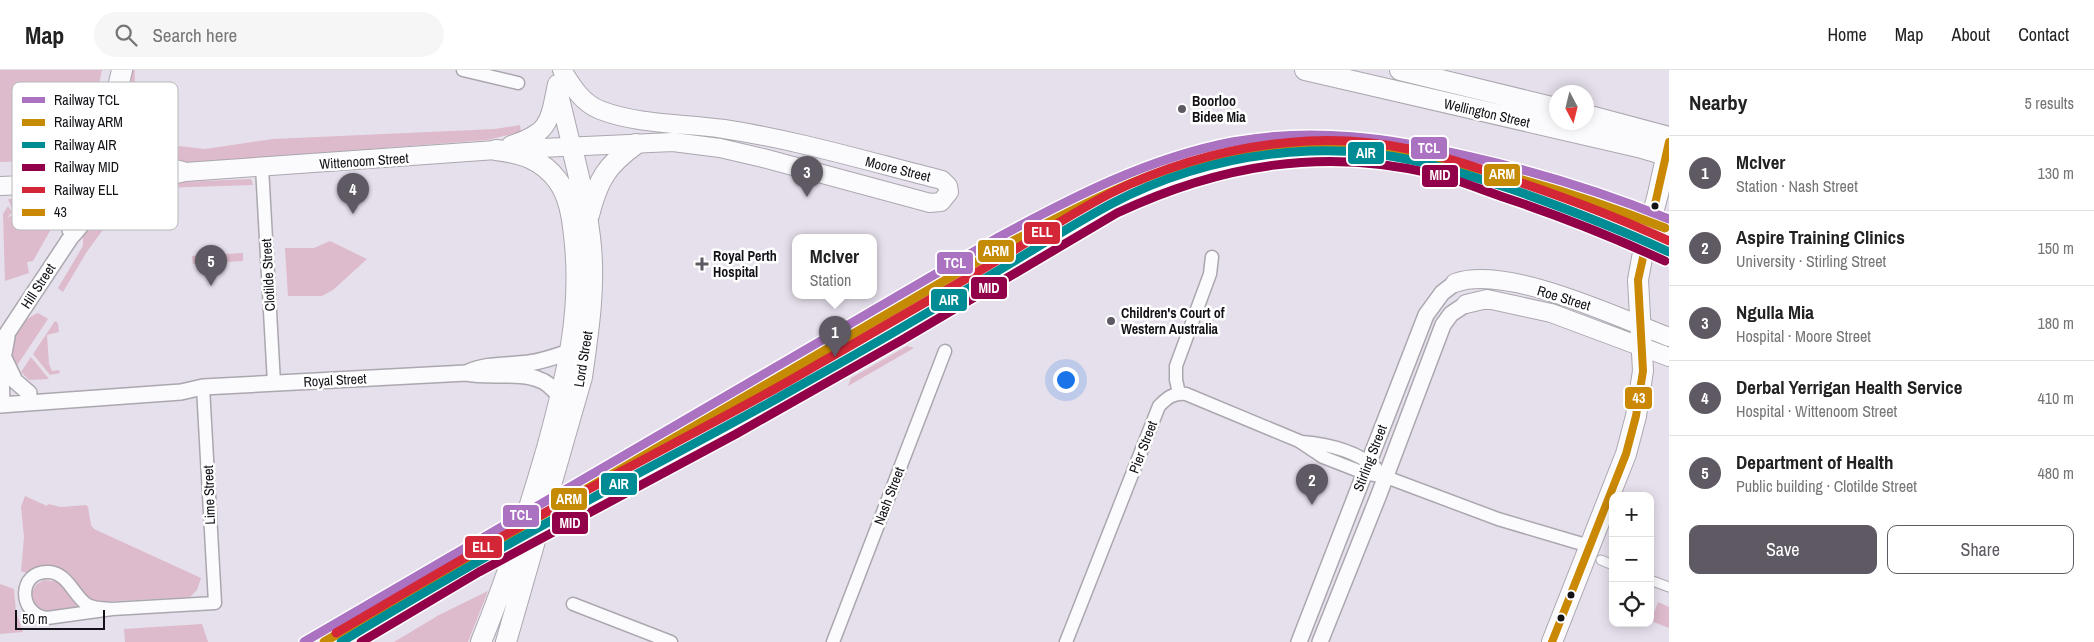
<!DOCTYPE html>
<html lang="en">
<head>
<meta charset="utf-8">
<style>
  :root { --surface:#fff; --page:#f6f6f6; --text:#222; --muted:#767676; --line:#e0e0e0; --accent:#5e5962 }
  body { margin:0; font-family:"Archivo Narrow",sans-serif; background:var(--page); color:var(--text) }
  .controls { position:absolute; right:15px; bottom:15px; display:grid; overflow:hidden; border-radius:10px; box-shadow:0 2px 12px #0003 }
  .controls button { width:45px; height:45px; display:grid; place-items:center; padding:0; border:0; border-bottom:1px solid var(--line); background:var(--surface); color:var(--text); font:25px sans-serif }
  .compass { position:absolute; left:1549px; top:15px; width:45px; height:45px; border-radius:50%; background:var(--surface); box-shadow:0 2px 12px #0003; rotate:173deg }
  .scale { position:absolute; left:15px; bottom:12px; width:90px; box-sizing:border-box; padding-left:5px; border:2px solid #141117; border-top:0; font-size:14px; line-height:18px; white-space:nowrap; color:#141117; -webkit-text-stroke:4px #fff; paint-order:stroke }
  .you { position:absolute; left:1065px; top:309px; width:18px; height:18px; margin:-12px; border:4px solid #fff; border-radius:50%; background:#1a73e8; box-shadow:0 0 0 8px #1a73e833 }
  .badge { display:grid; place-items:center; width:32px; height:32px; border-radius:50%; background:var(--accent); color:#fff; font-size:16px; font-weight:700 }
  .pin { position:absolute; translate:-50% -41px; filter:drop-shadow(0 1px 2px #0008) }
  .pin::after { content:''; position:absolute; top:26px; width:18px; height:15px; background:inherit; clip-path:polygon(0 0,100% 0,50% 100%) }
  .popup { position:absolute; left:792px; top:164px; width:85px; height:65px; box-sizing:border-box; display:grid; place-content:center; border-radius:10px; background:var(--surface); filter:drop-shadow(0 1px 4px #0005); font-size:16px; white-space:nowrap; color:var(--muted) }
  .popup b { font-size:19px; color:var(--text) }
  .popup::after { content:''; position:absolute; left:50%; top:100%; margin-left:-10px; border:10px solid transparent; border-top-color:var(--surface) }
  .list { margin:0; padding:0; list-style:none }
  h2 { display:flex; justify-content:space-between; align-items:center; height:65px; margin:0; padding:0 20px; font-size:21px }
  h2 small { font-size:16px; font-weight:400; color:var(--muted) }
  .list li { display:grid; grid-template-columns:32px 1fr auto; gap:15px; align-items:center; box-sizing:border-box; height:75px; padding:0 20px; border-top:1px solid var(--line) }
  .list b { display:block; font-size:19px; white-space:nowrap }
  .list p { margin:0; font-size:16px; white-space:nowrap; color:var(--muted) }
  .list em { font-size:16px; font-style:normal; color:var(--muted) }
  .actions { display:flex; gap:10px; padding:15px 20px }
  .actions a { flex:1; padding:11px 0; border:1px solid var(--accent); border-radius:10px; text-align:center; font-size:18px; color:var(--accent) }
  .actions .main { background:var(--accent); color:#fff }
  .icon { flex:none; width:28px; height:28px; fill:none; stroke:currentColor; stroke-width:2; stroke-linecap:round; stroke-linejoin:round }
  .map { position:relative; flex:none; width:1669px; height:572px; overflow:hidden }
  header { display:flex; align-items:center; gap:30px; box-sizing:border-box; height:70px; padding:0 25px; background:var(--surface); border-bottom:1px solid var(--line) }
  header strong { font-size:24px }
  nav { display:flex; gap:28px; margin-inline-start:auto; font-size:18px }
  .search { width:350px; height:45px; background:var(--page); display:flex; align-items:center; gap:12px; box-sizing:border-box; padding:0 18px; border-radius:28px; color:var(--muted); font-size:19px }
  main { display:flex }
  aside { flex:1; background:var(--surface) }
  .map>svg:first-child { display:block }
</style>
</head>
<body>
<header>
<strong>Map</strong>
<div class="search"><svg class="icon" aria-label="search" viewBox="0 0 24 24"><circle cx="10" cy="10" r="6"/><path d="M15 15l6 6"/></svg>Search here</div>
<nav><a>Home</a><a>Map</a><a>About</a><a>Contact</a></nav>
</header>
<main>
<div class="map">
<svg width="1669" height="572" viewBox="0 0 1669 572">
  <rect width="100%" height="100%" fill="#e6e0ec"/>
  <path fill="#ddbacc" d="M0,0H102C98,17 87,78 78,85C71,91 59,89 51,89L52,97L31,98L28,91L0,92Z
    M133,0H135C133,24 141,39 152,60L134,70C118,43 125,29 133,0Z
    M520,55L521,62L487,70L190,93L160,87L142,77L144,75L142,72L155,62L175,78L169,89L179,76L205,79L273,69L495,59Z
    M251,109L253,115L130,119L129,127L117,135L124,118L157,113Z
    M34,128L49,129L56,138L55,152L33,191L27,192L29,203L5,211L3,144L8,136L12,142L7,148L14,144L8,129Z
    M101,134L110,136L115,143L86,183L63,222L58,218L83,176V163Z
    M330,171L367,189L333,220L322,226H288L285,178H314Z
    M243,183V191L193,194L192,186Z
    M38,243L48,249L14,300C9,279 15,252 38,243Z
    M55,251L58,253L59,262L47,265L49,294L52,301L59,300L60,303L50,305L33,284Z
    M907,276L914,278L848,316L851,308Z
    M31,287L49,309L29,310L21,302Z
    M25,426L47,436L48,434L61,437L86,435L88,437L91,455L94,459L201,508L197,520L190,527L98,532C78,526 71,492 47,496C41,497 34,502 29,504L21,501L24,467L21,437Z
    M44,510L59,512L78,537L75,540L47,541L35,536L31,523L37,514Z
    M0,514L14,519L16,542L23,562L0,564Z
    M488,521L468,572H394L439,545Z
    M1658,532L1669,537V558L1651,551Z
    M202,554L208,572H125L124,559Z"/>
  <g fill="none" stroke-linecap="round" stroke-linejoin="round">
    <g stroke="#aba7af" stroke-width="11">
      <path id="pedestrian" d="M1601,490L1613,495
        M1650,510L1669,517"/>
    </g>
    <g stroke="#aba7af" stroke-width="15">
      <path id="minor" d="M463,0L518,13
        M262,97L274,313
        M1179,323L1176,310V296L1210,204L1212,187
        M1302,372C1327,374 1356,381 1376,398
        M573,534L671,572
        M112,539C104,538 93,539 86,534C73,524 67,503 49,502C18,500 17,544 47,548L112,539L215,533L203,317
        M833,572L945,281
        M1066,572L1159,336C1167,328 1174,322 1186,324L1299,371L1323,387L1364,403L1386,407L1498,449L1589,476"/>
    </g>
    <g stroke="#aba7af" stroke-width="18">
      <path id="tertiary" d="M70,160V153L86,113
        M0,274L71,167C88,151 95,128 112,112
        M4,288L15,311L29,323
        M466,303C488,293 506,296 529,293C544,291 557,286 572,281
        M0,335L181,322L203,317L466,303C489,308 520,301 540,310C549,313 555,321 561,328
        M2,335L1,300L7,267
        M1299,572L1426,245L1442,223L1455,213
        M1320,572L1378,427L1443,255L1451,244L1466,234"/>
    </g>
    <g stroke="#aba7af" stroke-width="20">
      <path id="secondary" d="M558,20L572,78
        M113,39C120,82 144,92 183,101
        M511,75C550,62 549,53 557,14
        M41,104L80,99L96,85
        M45,115L63,133L70,153
        M0,116L151,110L185,102L496,80L673,72L720,78L763,88L930,133L941,132L949,122L948,116L942,110C870,92 797,70 724,59C683,53 639,55 600,40C582,33 572,16 562,0
        M1455,213C1506,194 1619,248 1669,267
        M1466,234L1487,229L1551,243L1669,287"/>
    </g>
    <g stroke="#aba7af" stroke-width="22">
      <path id="primary" d="M1305,0L1638,77L1669,86
        M1400,0L1556,38
        M1586,45L1669,67
        M86,113L113,39L122,0
        M1658,124L1669,74
        M589,145C598,109 607,95 636,74
        M481,572C507,508 528,444 547,378C567,305 583,241 574,165C572,147 569,126 558,111C542,89 521,83 496,80
        M506,572L582,307C588,264 595,221 591,177C588,143 580,111 572,78
        M1552,572L1626,384L1636,346L1643,301L1638,210"/>
    </g>
    <use href="#pedestrian" stroke="#fbfafc" stroke-width="9"/>
    <use href="#minor" stroke="#fbfafc" stroke-width="12"/>
    <use href="#tertiary" stroke="#fbfafc" stroke-width="15"/>
    <use href="#secondary" stroke="#fbfafc" stroke-width="18"/>
    <use href="#primary" stroke="#fbfafc" stroke-width="20"/>
    <path stroke="#b3b2b5" stroke-width="4" d="M1464,85L1629,140L1669,156"/>
    <g stroke="#aba7af" stroke-width="22" stroke-linecap="butt">
      <path id="primary-bridge" d="M1638,210L1644,177L1658,124"/>
    </g>
    <use href="#primary-bridge" stroke="#fbfafc" stroke-width="20"/>
    <g stroke="#fff" stroke-width="11">
      <path id="bus-1" d="M1552,572L1626,384L1636,346L1643,301L1638,210L1669,72"/>
    </g>
    <use href="#bus-1" stroke="#ca8805" stroke-width="8"/>
    <g stroke="#fff" stroke-width="12">
      <path id="rail-1" d="M304,572L999,167C1073,127 1149,88 1232,72C1314,57 1391,68 1471,87C1542,103 1602,122 1669,149"/>
    </g>
    <g stroke="#fff" stroke-width="12">
      <path id="rail-2" d="M324,572L1004,176C1076,137 1152,97 1234,82C1318,67 1389,78 1470,97C1538,112 1601,133 1665,158"/>
    </g>
    <g stroke="#fff" stroke-width="12">
      <path id="rail-3" d="M341,572C419,525 498,479 578,436C649,397 722,360 792,320C857,284 921,247 984,209C1027,184 1068,157 1111,134C1172,102 1241,84 1310,81C1384,78 1442,96 1511,119C1565,138 1617,158 1669,182"/>
    </g>
    <g stroke="#fff" stroke-width="12">
      <path id="rail-4" d="M361,572L479,502L736,364L902,270L1117,143C1219,95 1323,77 1434,104C1459,110 1482,120 1506,128C1560,146 1613,167 1665,191"/>
    </g>
    <g stroke="#fff" stroke-width="12">
      <path id="rail-5" d="M336,563C415,517 493,470 574,427C645,388 718,351 789,311C853,274 918,237 981,200C1024,175 1065,147 1109,124C1171,93 1239,75 1308,71C1382,67 1442,85 1510,109C1564,127 1617,147 1669,171"/>
    </g>
    <use href="#rail-1" stroke="#ab72c2" stroke-width="9"/>
    <use href="#rail-2" stroke="#c68b05" stroke-width="9"/>
    <use href="#rail-3" stroke="#008c95" stroke-width="9"/>
    <use href="#rail-4" stroke="#910048" stroke-width="9"/>
    <use href="#rail-5" stroke="#d32737" stroke-width="9"/>
  </g>
  <g fill="#5e5962" stroke="#fff" stroke-width="2">
    <circle cx="1182" cy="39" r="5"/>
    <path d="M699.5 186.5h5v5h5v5h-5v5h-5v-5h-5v-5h5z"/>
    <circle cx="1111" cy="251" r="5"/>
  </g>
  <g fill="#141117" stroke="#fff" stroke-width="2">
    <circle cx="1655" cy="136" r="4.5"/>
    <circle cx="1571" cy="525" r="4.5"/>
    <circle cx="1561" cy="548" r="4.5"/>
  </g>
  <g text-anchor="middle" stroke-width="5" stroke-linejoin="round" paint-order="stroke">
    <g font-size="14" font-weight="bold" fill="#141117" stroke="#fff" text-anchor="start">
      <text x="1192" y="36">Boorloo<tspan x="1192" dy="16">Bidee Mia</tspan></text>
      <text x="713" y="191">Royal Perth<tspan x="713" dy="16">Hospital</tspan></text>
      <text x="1121" y="248">Children's Court of<tspan x="1121" dy="16">Western Australia</tspan></text>
    </g>
    <g font-size="14" fill="#141117" stroke="#fff">
      <text transform="translate(1487 43) rotate(13)" y="5">Wellington Street</text>
      <text transform="translate(364 91) rotate(-4)" y="5">Wittenoom Street</text>
      <text transform="translate(898 99) rotate(14)" y="5">Moore Street</text>
      <text transform="translate(268 205) rotate(-93)" y="5">Clotilde Street</text>
      <text transform="translate(38 216) rotate(-57)" y="5">Hill Street</text>
      <text transform="translate(1564 228) rotate(17)" y="5">Roe Street</text>
      <text transform="translate(583 289) rotate(-81)" y="5">Lord Street</text>
      <text transform="translate(335 310) rotate(-3)" y="5">Royal Street</text>
      <text transform="translate(1143 377) rotate(-69)" y="5">Pier Street</text>
      <text transform="translate(1370 388) rotate(-69)" y="5">Stirling Street</text>
      <text transform="translate(209 425) rotate(-92)" y="5">Lime Street</text>
      <text transform="translate(889 426) rotate(-69)" y="5">Nash Street</text>
    </g>
  </g>
  <rect x="12" y="12" width="166" height="148" rx="8" fill="#fff" stroke="#b8b8b9" stroke-width="1"/>
  <rect x="22" y="27" width="23" height="6" fill="#ab72c2"/>
  <rect x="22" y="49" width="23" height="7" fill="#c68b05"/>
  <rect x="22" y="72" width="23" height="6" fill="#008c95"/>
  <rect x="22" y="94" width="23" height="7" fill="#910048"/>
  <rect x="22" y="117" width="23" height="6" fill="#d32737"/>
  <rect x="22" y="139" width="23" height="7" fill="#ca8805"/>
  <g font-size="14" fill="#141117">
    <text x="54" y="35">Railway TCL</text>
    <text x="54" y="57">Railway ARM</text>
    <text x="54" y="80">Railway AIR</text>
    <text x="54" y="102">Railway MID</text>
    <text x="54" y="125">Railway ELL</text>
    <text x="54" y="147">43</text>
  </g>
  <g stroke="#fff" stroke-width="2">
    <rect x="1410" y="66" width="38" height="24" rx="5" fill="#ab72c2"/>
    <rect x="1347" y="71" width="38" height="24" rx="5" fill="#008c95"/>
    <rect x="1483" y="93" width="38" height="24" rx="5" fill="#c68b05"/>
    <rect x="1421" y="94" width="38" height="24" rx="5" fill="#910048"/>
    <rect x="1023" y="151" width="38" height="24" rx="5" fill="#d32737"/>
    <rect x="977" y="169" width="38" height="24" rx="5" fill="#c68b05"/>
    <rect x="936" y="181" width="38" height="24" rx="5" fill="#ab72c2"/>
    <rect x="970" y="206" width="38" height="24" rx="5" fill="#910048"/>
    <rect x="930" y="218" width="38" height="24" rx="5" fill="#008c95"/>
    <rect x="1624" y="316" width="29" height="24" rx="5" fill="#ca8805"/>
    <rect x="600" y="402" width="38" height="24" rx="5" fill="#008c95"/>
    <rect x="550" y="417" width="38" height="24" rx="5" fill="#c68b05"/>
    <rect x="502" y="434" width="38" height="24" rx="5" fill="#ab72c2"/>
    <rect x="551" y="441" width="38" height="24" rx="5" fill="#910048"/>
    <rect x="464" y="465" width="39" height="24" rx="5" fill="#d32737"/>
  </g>
  <g font-size="14" text-anchor="middle" font-weight="bold" fill="#fff">
    <text x="1429" y="83">TCL</text>
    <text x="1366" y="88">AIR</text>
    <text x="1502" y="109">ARM</text>
    <text x="1440" y="110">MID</text>
    <text x="1042" y="167">ELL</text>
    <text x="996" y="186">ARM</text>
    <text x="955" y="198">TCL</text>
    <text x="989" y="223">MID</text>
    <text x="949" y="235">AIR</text>
    <text x="1639" y="333">43</text>
    <text x="619" y="419">AIR</text>
    <text x="569" y="434">ARM</text>
    <text x="521" y="450">TCL</text>
    <text x="570" y="458">MID</text>
    <text x="483" y="482">ELL</text>
  </g>
</svg>
<div class="controls">
<button>+</button>
<button>−</button>
<button><svg class="icon" aria-label="locate" viewBox="0 0 24 24"><circle cx="12" cy="12" r="6"/><path d="M12 2v4M12 18v4M2 12h4M18 12h4"/></svg></button>
</div>
<svg class="compass" viewBox="-18 -18 36 36"><path d="M0-13l5 13h-10z" fill="#e53935"/><path d="M0 13l5-13h-10z" fill="#767676"/></svg>
<div class="scale">50 m</div>
<div class="you"></div>
<div class="pin badge" style="left:835px;top:287px">1</div>
<div class="popup"><b>McIver</b>Station</div>
<div class="pin badge" style="left:1312px;top:435px">2</div>
<div class="pin badge" style="left:807px;top:127px">3</div>
<div class="pin badge" style="left:353px;top:144px">4</div>
<div class="pin badge" style="left:211px;top:216px">5</div>
</div>
<aside>
<h2>Nearby<small>5 results</small></h2>
<ul class="list">
<li><span class="badge">1</span><div><b>McIver</b><p>Station · Nash Street</p></div><em>130 m</em></li>
<li><span class="badge">2</span><div><b>Aspire Training Clinics</b><p>University · Stirling Street</p></div><em>150 m</em></li>
<li><span class="badge">3</span><div><b>Ngulla Mia</b><p>Hospital · Moore Street</p></div><em>180 m</em></li>
<li><span class="badge">4</span><div><b>Derbal Yerrigan Health Service</b><p>Hospital · Wittenoom Street</p></div><em>410 m</em></li>
<li><span class="badge">5</span><div><b>Department of Health</b><p>Public building · Clotilde Street</p></div><em>480 m</em></li>
</ul>
<div class="actions"><a class="main">Save</a><a>Share</a></div>
</aside>
</main>
</body>
</html>
